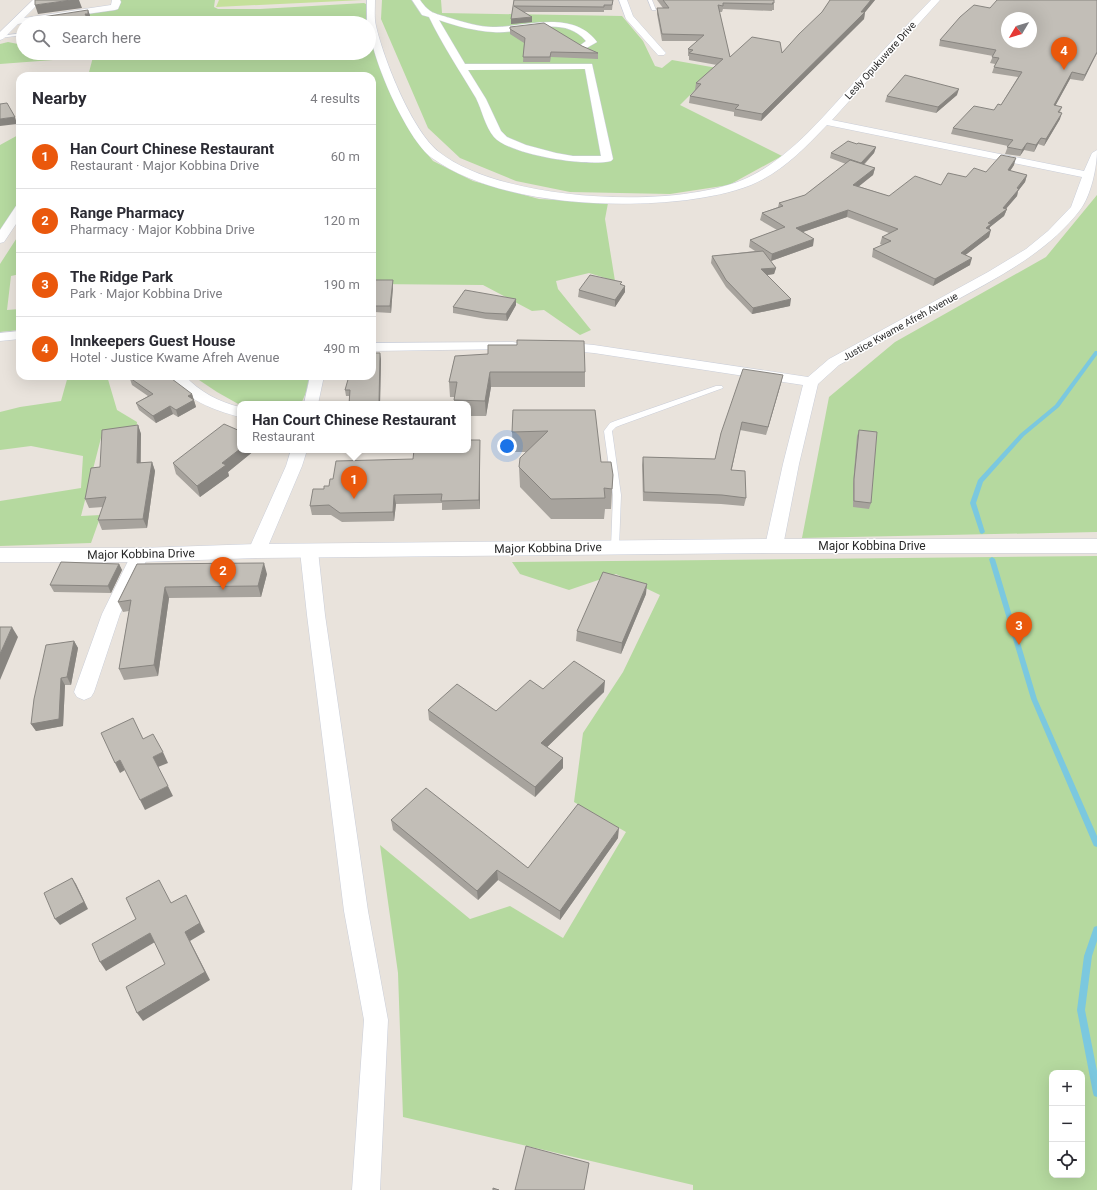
<!DOCTYPE html>
<html lang="en">
<head>
<meta charset="utf-8">
<style>
  :root { --surface:#fff; --page:#f2f2f3; --text:#2b2b33; --muted:#7c7c81; --line:#e1e1e2; --accent:#ea580c }
  body { margin:0; font-family:Roboto,sans-serif; background:var(--page); color:var(--text) }
  .controls { position:absolute; right:12px; bottom:12px; display:grid; overflow:hidden; border-radius:8px; box-shadow:0 4px 16px #0002 }
  .controls button { width:36px; height:36px; display:grid; place-items:center; padding:0; border:0; border-bottom:1px solid var(--line); background:var(--surface); color:var(--text); font:20px sans-serif }
  .compass { position:absolute; left:1001px; top:12px; width:36px; height:36px; border-radius:50%; background:var(--surface); box-shadow:0 4px 16px #0002; rotate:232deg }
  .you { position:absolute; left:507px; top:446px; width:14px; height:14px; margin:-10px; border:3px solid #fff; border-radius:50%; background:#1a73e8; box-shadow:0 0 0 6px #1a73e833 }
  .badge { display:grid; place-items:center; width:26px; height:26px; border-radius:50%; background:var(--accent); color:#fff; font-size:13px; font-weight:700 }
  .pin { position:absolute; translate:-50% -33px; filter:drop-shadow(0 1px 2px #0008) }
  .pin::after { content:''; position:absolute; top:21px; width:14px; height:12px; background:inherit; clip-path:polygon(0 0,100% 0,50% 100%) }
  .popup { position:absolute; left:237px; top:401px; width:234px; height:52px; box-sizing:border-box; display:grid; place-content:center; border-radius:8px; background:var(--surface); filter:drop-shadow(0 1px 3px #0005); font-size:13px; white-space:nowrap; color:var(--muted) }
  .popup b { font-size:15px; color:var(--text) }
  .popup::after { content:''; position:absolute; left:50%; top:100%; margin-left:-8px; border:8px solid transparent; border-top-color:var(--surface) }
  .list { margin:0; padding:0; list-style:none }
  h2 { display:flex; justify-content:space-between; align-items:center; height:52px; margin:0; padding:0 16px; font-size:17px }
  h2 small { font-size:13px; font-weight:400; color:var(--muted) }
  .list li { display:grid; grid-template-columns:26px 1fr auto; gap:12px; align-items:center; box-sizing:border-box; height:64px; padding:0 16px; border-top:1px solid var(--line) }
  .list b { display:block; font-size:15px; white-space:nowrap }
  .list p { margin:0; font-size:13px; white-space:nowrap; color:var(--muted) }
  .list em { font-size:13px; font-style:normal; color:var(--muted) }
  .icon { flex:none; width:22px; height:22px; fill:none; stroke:currentColor; stroke-width:2; stroke-linecap:round; stroke-linejoin:round }
  .map { position:relative; flex:none; width:1097px; height:1190px; overflow:hidden }
  .search { position:absolute; background:var(--surface); box-shadow:0 4px 16px #0002; left:16px; top:16px; width:360px; height:44px; display:flex; align-items:center; gap:10px; box-sizing:border-box; padding:0 14px; border-radius:22px; color:var(--muted); font-size:15px }
  .panel { position:absolute; background:var(--surface); box-shadow:0 4px 16px #0002; left:16px; top:72px; width:360px; height:308px; border-radius:12px }
  .map>svg:first-child { display:block }
</style>
</head>
<body>
<div class="map">
<svg width="1097" height="1190" viewBox="0 0 1097 1190">
  <rect width="100%" height="100%" fill="#e9e3dc"/>
  <path fill="#b5d99f" fill-rule="evenodd" d="M119,0H215L214,7L218,9H260L364,3L366,4L367,23H122L121,21L49,23L52,19L116,9Z
    M382,0H441L442,13L622,16L643,41L655,66L662,68L672,60L717,68L680,105L782,156L729,185L670,194L570,192L516,181L460,158L428,128L381,19Z
    M369,30L376,53L414,138L433,161L473,181L539,199L608,203L605,219L615,281L589,273L556,281L558,289L591,330L580,335L544,310L532,311L483,285L372,284V76H88L93,57L0,64V44L8,42L23,45V53H369Z
    M20,134V203L0,232V145Z
    M1097,195V532L802,538L829,397L895,342L1046,257Z
    M20,233V274L11,276L7,310L20,309V330L0,332V264Z
    M68,376H107L117,410L137,422L136,431L102,434L81,516L101,515L91,543L0,546V501L81,488L83,456L31,446L0,450V412L20,407L61,401Z
    M193,376H312L311,381L301,404L240,405L217,392Z
    M1097,556V1190H693V1185L403,1117L398,973L380,845L470,919L510,906L563,938L626,832L574,802L583,733L623,672L660,595L616,574L569,590L520,574L512,562ZM1052,1073H1082V1175H1052Z"/>
  <path fill="#c5e09b" d="M219,0H363L216,7Z"/>
  <g fill="none" stroke-linecap="round" stroke-linejoin="round">
    <path fill="#7bc8df" fill-rule="evenodd" d="M1095,351H1097V355L1059,407L1024,436L983,482L976,503L985,532L982,534L980,533L970,503L978,480L1020,434L1055,405Z
      M992,557L995,559L1037,699L1097,836V847L1094,846L1093,844L1031,699L989,559Z
      M1097,926V941L1092,956L1085,1010L1097,1071V1097L1094,1096L1093,1093L1077,1010L1084,956L1094,927Z"/>
    <g stroke="#caced9" stroke-width="1">
      <path id="lane" d="M648,0H652L656,10H652Z
        M23,33V35L0,38L1,36Z
        M716,386H722L723,388L621,425L616,427L612,431L621,495L619,548L615,551L612,550L611,548L613,495L604,431L610,423L615,421Z"/>
    </g>
    <g stroke="#caced9" stroke-width="1">
      <path id="street" d="M33,0H42L24,18L111,5L112,0H120L121,2L118,9L115,10L23,23L18,24L3,39L0,40V32Z
        M367,0H375C375,9 374,18 376,26C384,60 412,131 439,152C501,202 684,212 753,175C795,153 828,111 860,76C883,50 907,25 931,0H940L832,120L1084,171L1092,153L1097,150C1097,167 1091,196 1080,210C1047,253 997,278 951,303C914,324 876,345 839,365L818,384L799,464L783,546L780,550L774,552L768,550L765,546L783,464L803,385L594,353L561,350L556,349L554,346L556,343L561,342L594,345L808,377L829,359L988,272L1026,249L1048,231L1071,207L1082,177L827,125C804,149 782,172 751,185C731,193 708,197 687,200C610,209 497,204 432,158C407,140 369,54 369,23H367Z
        M412,0H420C430,14 434,13 450,18C463,22 483,28 496,27C529,26 573,10 597,42L583,50L578,47L586,41C562,13 522,35 493,32C475,31 456,26 439,20L465,64H592L613,159L611,161C587,167 510,155 494,137C485,126 482,110 476,98C460,71 443,46 429,17L422,15ZM585,69L601,156H573L556,153L526,145L507,137L501,131L486,99L468,70Z
        M619,0H627L633,16L664,51L666,53L664,55H658L626,19Z
        M20,205V218L4,242L0,243V230L16,206Z
        M20,331V339L0,341V333Z
        M513,342L518,343L520,346L518,349L372,351V343Z
        M170,376H185C200,392 219,402 240,407V417C213,410 186,400 170,376Z
        M310,376H324L318,404H304Z
        M291,450H307L302,466L266,551L263,555L257,557L251,555L248,551L286,466Z
        M309,545L315,547L318,551L325,615L368,911L388,1020L380,1190H352L364,1020L344,911L307,615L300,551L303,547Z
        M140,549L146,551L149,555L120,614L94,692L91,697L84,700L77,697L74,692L102,614L131,555L134,551Z"/>
    </g>
    <g stroke="#caced9" stroke-width="1">
      <path id="secondary" d="M774,539H1097V553H774L257,558L140,562H0V548H140L257,544Z"/>
    </g>
    <use href="#lane" fill="#fff" fill-rule="evenodd"/>
    <use href="#street" fill="#fff" fill-rule="evenodd"/>
    <use href="#secondary" fill="#fff" fill-rule="evenodd"/>
  </g>
  <path fill="#a7a39d" d="M514,0H613L612,10H604V12H523L532,17V22L511,24V19Z
    M657,0H774V10H772V11L723,9L722,12H719L730,57L782,53L822,12L830,0H875L865,12L864,19L761,121L734,116V112L689,103L690,96L695,90L696,83L717,65L689,60V56H688V49L697,41H662L657,14V8H663Z
    M510,27L582,46L598,53V59L551,57L550,62H523L524,43L510,34Z
    M940,40L1097,53L1083,81L1070,79L1055,106L1062,107L1060,112V119L1044,146L1038,144L1034,152L1024,150L1020,156L1005,154L1008,146L951,134L953,128L994,110L1001,105L1018,77L992,73L995,64L990,63L993,56L939,46Z
    M957,95L936,113L885,102L887,96Z
    M857,144L876,147L874,153L864,165L875,168L873,175L858,186L889,196L941,185L966,177L1014,165L1010,171L1027,175L1025,182L1018,191L1017,196L1006,209H1007L1004,216L990,227L989,237L965,255L970,265L933,286L872,257L873,249L882,245L880,244L882,237L889,233L847,217L803,232L813,246L771,261L776,268L774,274L767,275L790,306L752,314L726,287L711,263L712,256L755,251L749,247L750,240L777,230L760,220L762,213L778,207L779,203L805,195L846,164L830,158L831,153Z
    M372,280H393V286L391,313L374,312L372,310Z
    M621,285L625,286V292L615,307L578,297L579,290Z
    M516,299V305L507,321L486,319L453,313V307Z
    M455,356L585,372V387H491L486,416H468V404H454V397H450L449,382Z
    M381,359L380,404H349V396H346L345,390Z
    M783,375L781,383L766,435L740,430L731,470L746,498L744,506L721,504L643,501L642,465L643,457L715,459L721,433Z
    M129,376L192,394L196,407L178,417L173,414L156,423L139,410L136,403L148,396L132,385Z
    M513,410L601,462L613,475L611,509H605L604,519H551L520,487L519,467L527,452H513L512,432Z
    M138,425L141,434V463L152,462L155,471L147,528L102,530L98,520L103,507L89,508L85,499L100,467Z
    M859,430L871,503L869,509L853,507V484L857,436Z
    M480,440V509L442,510V503L396,504L394,521L342,522L331,515H312L310,506L324,489L329,486L413,459Z
    M240,450H255L228,472L229,476L200,497L176,474L173,463Z
    M119,564L122,570L111,593L54,592L50,585Z
    M137,564L267,574L261,597L169,598L158,676L124,680L119,669L129,611L123,612L118,602Z
    M646,594L621,654L576,641L577,631Z
    M74,641L78,648L71,685H65L63,726L36,731L31,724Z
    M543,689L604,692L547,747L563,758V768L535,797L429,720L428,710L496,711Z
    M391,820L528,868L618,838L560,920L498,880L478,900L393,830Z"/>
  <path fill="#888580" d="M71,0H79L82,8L38,14L35,5Z
    M871,0H875L862,16L865,12L864,19L761,121L762,114L861,12Z
    M88,10L90,15V19H87L85,14Z
    M53,17L54,22L37,23L36,19Z
    M532,17V22L511,24V19Z
    M1097,52V53L1083,81L1085,75Z
    M1072,72L1070,79L1052,112L1054,105Z
    M959,89L957,95L936,113L938,107Z
    M1062,113L1060,119L1044,146L1046,139Z
    M15,117L17,124L0,126V119Z
    M1041,138L1034,152L1036,145Z
    M1027,143L1024,150L1020,156L1022,150Z
    M876,147L874,153L860,168L861,163Z
    M1016,158L1014,165L1006,177L1008,170Z
    M875,168L873,175L852,192L853,185Z
    M1027,175L1025,182L1018,191L1017,196L1003,212L1007,209L1004,216L990,227L989,231L991,230L989,237L959,260L961,253L1003,208Z
    M848,210L847,217L794,235L796,228Z
    M814,239L813,246L771,261L772,254Z
    M972,258L970,265L933,286L935,279Z
    M776,268L774,274L760,276L761,269Z
    M393,280V286L391,313L390,306Z
    M625,286V292L615,307V300Z
    M516,299V305L507,321L506,314Z
    M791,299L790,306L752,314L753,308Z
    M380,353L381,359L380,404H379Z
    M490,372L491,387L486,416L485,401Z
    M783,375L781,383L766,435L768,427Z
    M192,394L196,407L178,417L176,410L188,396Z
    M170,406L173,414L156,423L153,416Z
    M742,422L740,430L730,478L731,470Z
    M138,425L141,434L140,472L137,463Z
    M480,440V509L479,500Z
    M240,449V450H255L228,472L229,476L200,497L197,486L222,463Z
    M152,462L155,471L147,528L143,519Z
    M394,495L396,504L394,521L393,512Z
    M264,563L267,574L261,597L258,586Z
    M119,564L122,570L111,593L108,586Z
    M647,584L646,594L621,654L622,643Z
    M165,587L169,598L158,676L154,665Z
    M12,627L18,637L0,680V654Z
    M74,641L78,648L71,685L67,677Z
    M61,678L65,685L63,726L36,731L31,724Z
    M605,681L604,692L541,753V743Z
    M163,752L168,763L158,767L153,757Z
    M563,758V768L535,797V787Z
    M120,760L125,770L120,773L115,763Z
    M168,786L173,796L145,810L140,800Z
    M619,828L618,838L560,920V911Z
    M497,870L498,880L478,900L477,891Z
    M72,878L76,884L88,909L60,925L55,919Z
    M186,895L205,932L190,941L210,980L143,1021L137,1013L185,932Z
    M150,933L155,942L106,971L100,962Z"/>
  <path fill="#c2beb7" stroke="#888580" fill-rule="evenodd" d="M35,0H71L35,5Z
    M514,0H613L612,5H604V7L514,6L532,17L511,19Z
    M663,0H774V3H772L773,4L723,3V6L718,5L730,57L752,37L780,42L782,53L799,34L822,12L830,0H871L861,12H865L762,114L735,109L739,105L690,96L701,84L696,83L723,59L689,53L693,50L688,49L704,35L662,34L657,8H669Z
    M997,0H1097V52L1085,75L1072,72L1054,105L1062,107L1058,112L1062,113L1046,139L1041,138L1036,145L1027,143L1022,150L1007,147L1013,140L953,128L974,106L994,110L998,104L1001,105L1022,72L994,67L999,58L992,57L996,50L940,40L960,17L974,5L990,8ZM1007,18H1031V42H1007Z
    M88,10V14H85L90,23H55L53,17L36,19V18Z
    M544,23L582,46L598,53L551,52L550,57H523L525,38L510,29V27Z
    M905,75L959,89L938,107L887,96Z
    M7,103L15,117L0,119V104Z
    M848,141L857,144L858,143L876,147L861,163L831,153Z
    M1001,155L1016,158L1008,170L1027,175L1017,188L1019,189L1003,208L1007,209L988,223L991,224L986,228L991,230L961,253L972,258L935,279L873,249L891,241L882,237L898,229L848,210L796,228L814,239L772,254L750,240L785,227L762,213L783,206L779,203L805,195L850,160L875,168L853,185L889,196L915,176L941,185L948,173L966,177L974,168L986,172Z
    M763,251L776,268L761,269L791,299L753,308L726,280L712,256Z
    M590,275L622,282L620,284L625,286L615,300L579,290Z
    M372,280H393L390,306H373L372,305Z
    M465,290L516,299L506,314L485,313L453,307Z
    M517,340L584,341L585,372H490L485,401L454,400L457,382H449L455,356L488,354V345H517Z
    M372,353H380L379,404H349L350,390H345L349,376H372Z
    M743,369L783,375L768,427L742,422L731,470L745,471L746,498L722,495L644,492L643,457L715,459L721,433Z
    M129,376H168L192,394L188,396L194,400L176,410L170,406L153,416L136,403L153,394L130,378Z
    M513,410H595L601,462H611L613,475L612,489L604,488L605,498L551,499L519,467L520,458L548,431L512,432Z
    M224,424L240,431V449L222,463L226,465L197,486L173,463Z
    M138,425L137,463L152,462L143,519L98,520L106,497L85,499L91,468L100,467L102,430Z
    M859,430L877,432L871,503L854,501V479Z
    M468,440H480L479,500L441,501L442,494L394,495L393,512L340,513L329,505L310,506L313,489H324V486H329L330,479H333L336,461L413,459L414,450H468Z
    M61,562L119,564L108,586L50,585Z
    M264,563L258,586L165,587L154,665L119,669L131,600L118,602L137,564Z
    M603,572L647,584L622,643L577,631Z
    M0,627H12L0,654Z
    M74,641L67,677L61,678L59,719L31,724L34,699L46,645Z
    M574,661L605,681L541,743L563,758L535,787L428,710L457,684L496,711L530,680L543,689Z
    M133,718L143,739L153,734L163,752L153,757L168,786L140,800L120,760L115,763L101,733Z
    M426,788L528,868L578,804L619,828L560,911L497,870L477,891L391,820Z
    M72,878L84,902L55,919L44,893Z
    M159,880L171,903L186,895L200,923L185,932L205,972L137,1013L126,987L165,964L150,933L100,962L92,944L136,919L126,898Z
    M526,1146L589,1163L584,1190H515Z
    M493,1188L499,1190H493Z"/>
  <g text-anchor="middle" stroke-width="3" stroke-linejoin="round" paint-order="stroke">
    <g font-size="10" fill="#292929" stroke="#fff">
      <text transform="translate(880 60) rotate(-48)" y="4">Lesly Opukuware Drive</text>
      <text transform="translate(900 326) rotate(-29)" y="4">Justice Kwame Afreh Avenue</text>
    </g>
    <g font-size="12" fill="#292929" stroke="#fff">
      <text x="872" y="550">Major Kobbina Drive</text>
      <text transform="translate(548 548) rotate(-1)" y="4">Major Kobbina Drive</text>
      <text transform="translate(141 554) rotate(-1)" y="4">Major Kobbina Drive</text>
    </g>
  </g>
</svg>
<div class="controls">
<button>+</button>
<button>−</button>
<button><svg class="icon" aria-label="locate" viewBox="0 0 24 24"><circle cx="12" cy="12" r="6"/><path d="M12 2v4M12 18v4M2 12h4M18 12h4"/></svg></button>
</div>
<svg class="compass" viewBox="-18 -18 36 36"><path d="M0-13l5 13h-10z" fill="#e53935"/><path d="M0 13l5-13h-10z" fill="#7c7c81"/></svg>
<div class="you"></div>
<div class="pin badge" style="left:354px;top:499px">1</div>
<div class="popup"><b>Han Court Chinese Restaurant</b>Restaurant</div>
<div class="pin badge" style="left:223px;top:590px">2</div>
<div class="pin badge" style="left:1019px;top:645px">3</div>
<div class="pin badge" style="left:1064px;top:70px">4</div>
<div class="search"><svg class="icon" aria-label="search" viewBox="0 0 24 24"><circle cx="10" cy="10" r="6"/><path d="M15 15l6 6"/></svg>Search here</div>
<section class="panel">
<h2>Nearby<small>4 results</small></h2>
<ul class="list">
<li><span class="badge">1</span><div><b>Han Court Chinese Restaurant</b><p>Restaurant · Major Kobbina Drive</p></div><em>60 m</em></li>
<li><span class="badge">2</span><div><b>Range Pharmacy</b><p>Pharmacy · Major Kobbina Drive</p></div><em>120 m</em></li>
<li><span class="badge">3</span><div><b>The Ridge Park</b><p>Park · Major Kobbina Drive</p></div><em>190 m</em></li>
<li><span class="badge">4</span><div><b>Innkeepers Guest House</b><p>Hotel · Justice Kwame Afreh Avenue</p></div><em>490 m</em></li>
</ul>
</section>
</div>
</body>
</html>
